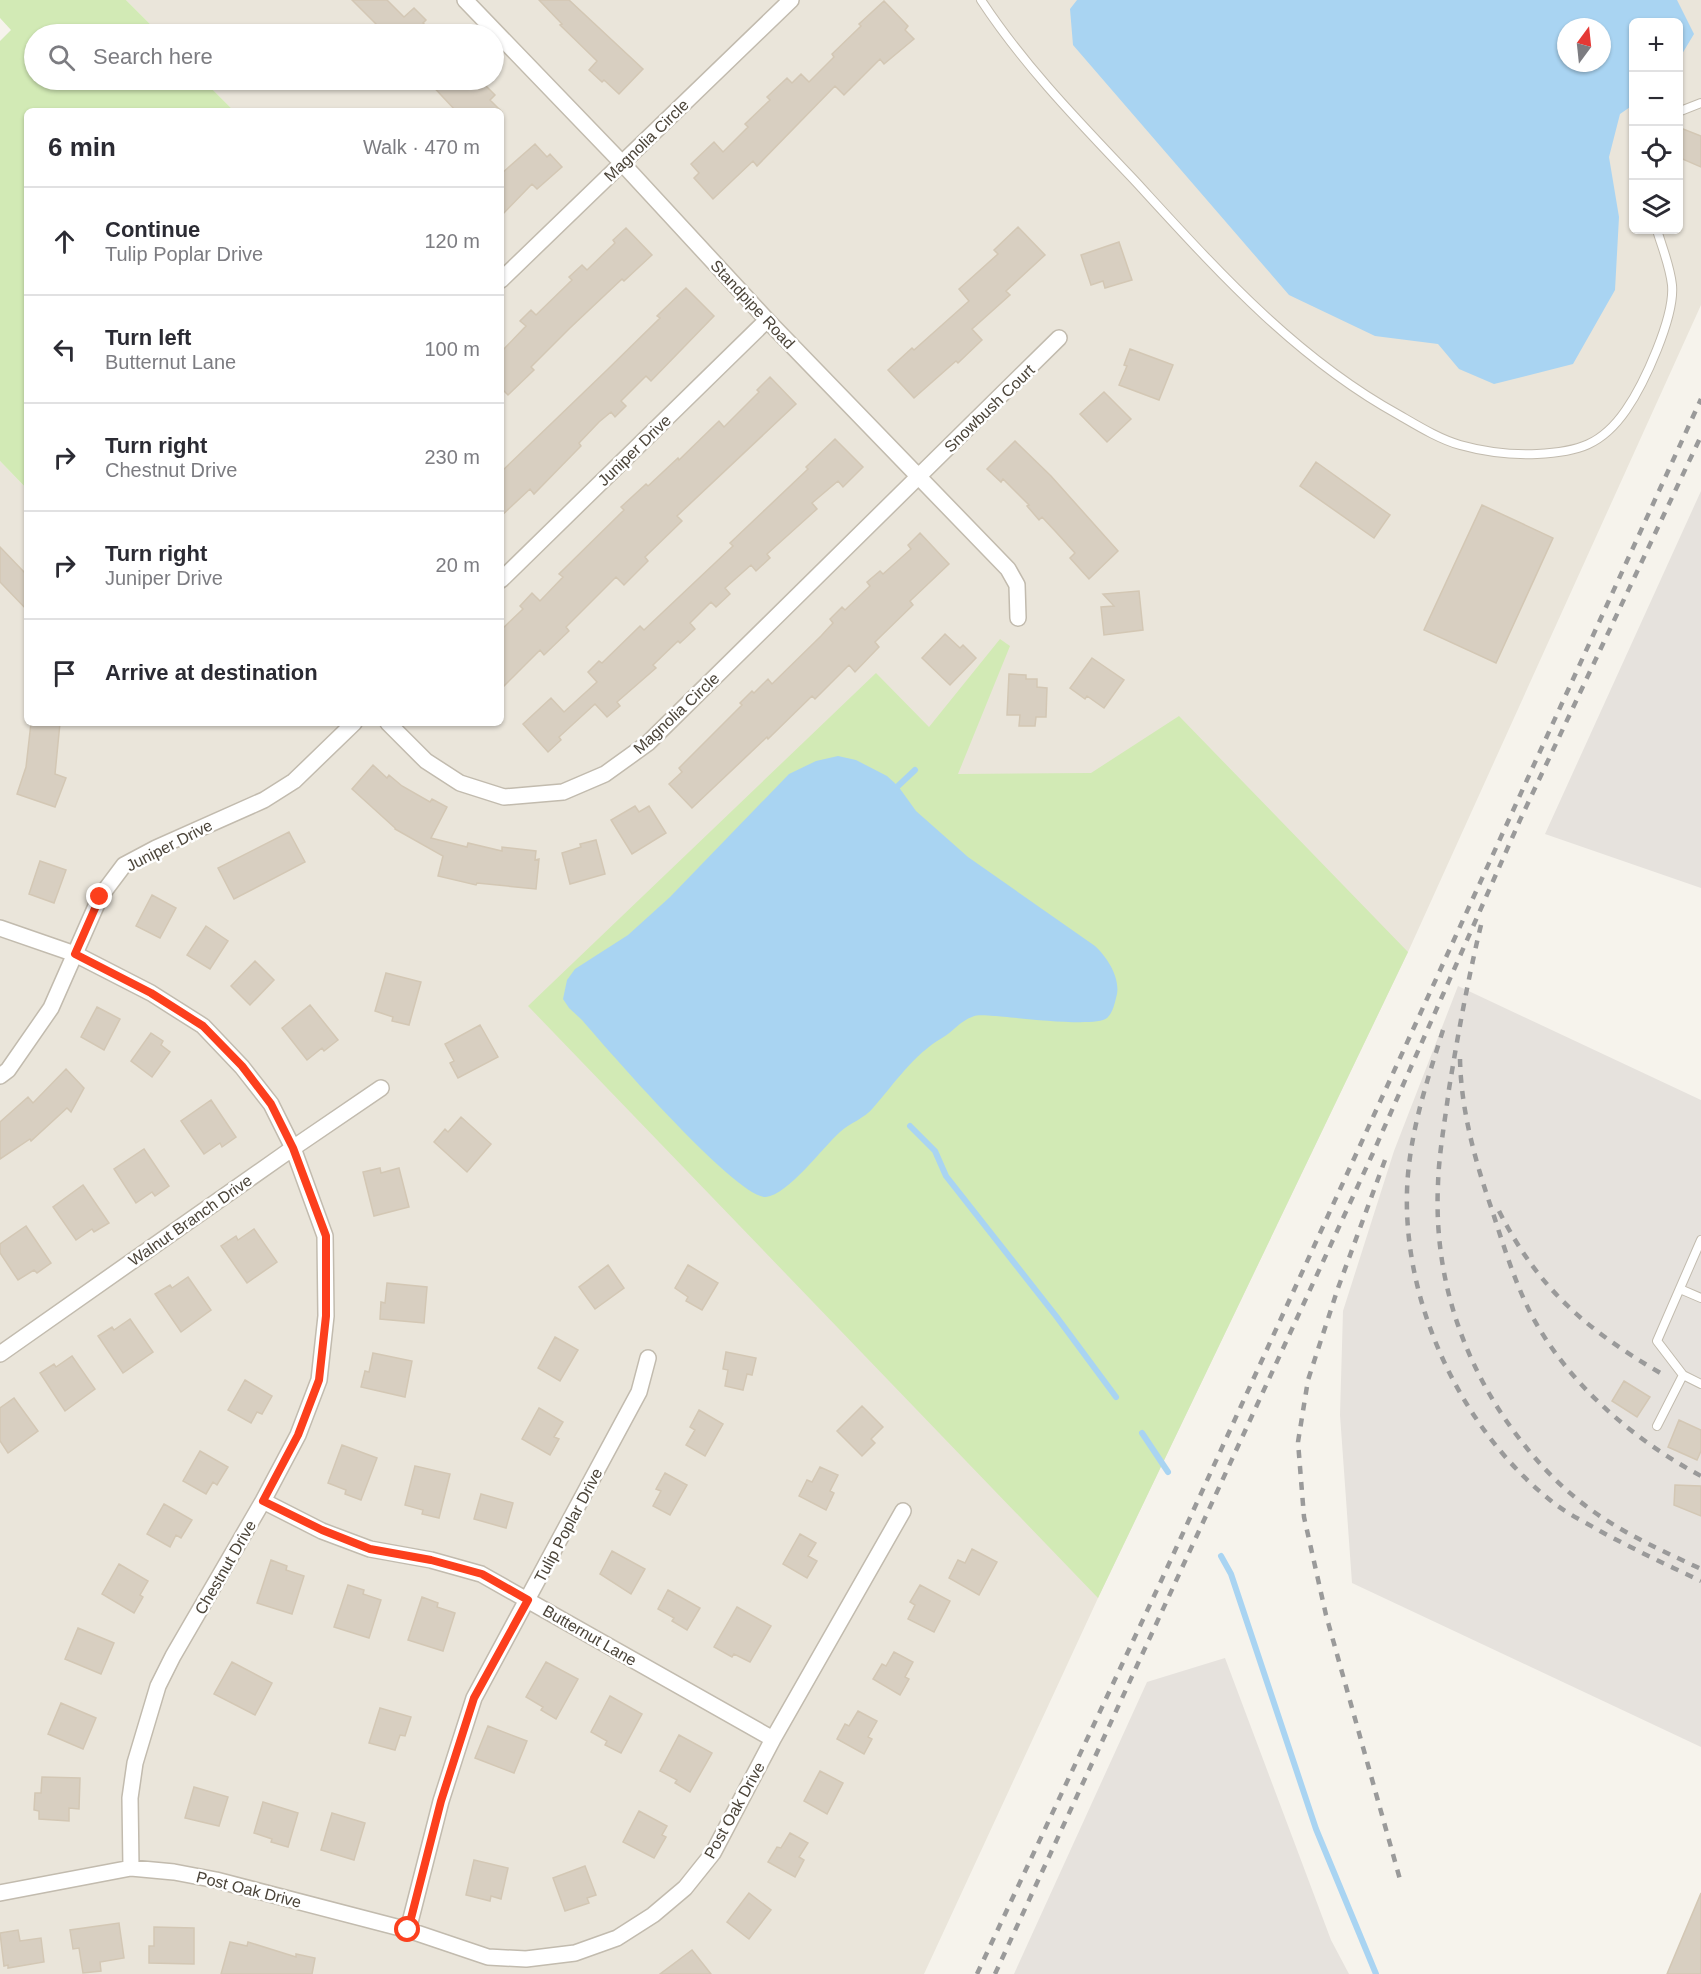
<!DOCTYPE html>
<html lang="en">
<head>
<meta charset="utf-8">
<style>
  :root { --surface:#fff; --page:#f7f7f7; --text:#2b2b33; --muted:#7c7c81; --line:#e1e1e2 }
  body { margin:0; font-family:Helvetica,sans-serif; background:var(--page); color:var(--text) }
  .controls { position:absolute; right:18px; top:18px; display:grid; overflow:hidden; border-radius:9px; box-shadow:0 2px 4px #0004 }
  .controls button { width:54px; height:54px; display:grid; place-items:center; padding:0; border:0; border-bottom:2px solid var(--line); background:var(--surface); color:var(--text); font:30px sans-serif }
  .compass { position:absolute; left:1557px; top:18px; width:54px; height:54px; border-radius:50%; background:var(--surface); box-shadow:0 2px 4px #0004; rotate:15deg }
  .stop { position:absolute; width:18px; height:18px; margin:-14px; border:4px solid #fc3f1d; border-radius:50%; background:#fff }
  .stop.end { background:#fc3f1d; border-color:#fff; box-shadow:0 2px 6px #0008 }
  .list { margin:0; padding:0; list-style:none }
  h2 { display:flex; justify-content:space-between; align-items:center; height:78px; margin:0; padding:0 24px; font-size:26px }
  h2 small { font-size:20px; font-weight:400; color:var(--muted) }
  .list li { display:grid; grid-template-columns:39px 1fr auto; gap:18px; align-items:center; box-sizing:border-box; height:108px; padding:0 24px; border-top:2px solid var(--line) }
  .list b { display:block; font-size:22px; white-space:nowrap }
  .list p { margin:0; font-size:20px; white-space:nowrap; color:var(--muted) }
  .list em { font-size:20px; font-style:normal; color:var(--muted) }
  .icon { flex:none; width:33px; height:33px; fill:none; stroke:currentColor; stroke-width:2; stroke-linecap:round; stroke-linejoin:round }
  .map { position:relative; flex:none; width:1701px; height:1974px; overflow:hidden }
  .search { position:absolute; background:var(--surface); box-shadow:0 2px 4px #0004; left:24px; top:24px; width:480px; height:66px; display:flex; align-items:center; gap:15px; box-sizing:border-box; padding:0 21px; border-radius:33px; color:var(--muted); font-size:22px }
  .panel { position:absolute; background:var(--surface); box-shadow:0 2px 4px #0004; left:24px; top:108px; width:480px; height:618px; border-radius:9px }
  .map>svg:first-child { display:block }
</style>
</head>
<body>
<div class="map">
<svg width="1701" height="1974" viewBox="0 0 1701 1974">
  <rect width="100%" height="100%" fill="#f6f3ec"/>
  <path fill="#eae5da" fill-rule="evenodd" d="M126,0H1701V305L1408,952L1098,1598L924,1974H0V461L27,489V723H501V111H234L203,80H494V34H160ZM1634,22H1678V230H1634ZM1566,27H1602V63H1566Z"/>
  <path fill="#e6e2dd" d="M1701,491V888L1545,834Z
    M1458,986L1701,1100V1747L1352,1583L1340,1415L1343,1311L1394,1151Z
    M1225,1658L1331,1940L1349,1974H1014L1147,1682Z"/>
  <path fill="#d2eab5" d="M0,0H126L160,34H34V80H203L234,111H27V489L0,461V41L11,30L0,18Z
    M1000,639L1010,646L958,774L1091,773L1179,716L1408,952L1098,1598L528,1006L876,673L929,727Z"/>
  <path fill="#a9d4f2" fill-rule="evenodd" d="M1077,0H1677L1694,34L1679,59L1678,22H1634L1633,105L1620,114L1609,157L1619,217L1615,290L1573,364L1494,384L1459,369L1438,344L1375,336L1289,295L1073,45L1070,9ZM1566,27H1602V63H1566Z
    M838,756L856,760L887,776L898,786L916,811L968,857L1095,946C1107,957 1120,977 1117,994C1115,1002 1113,1013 1107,1018C1095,1028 1014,1017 994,1016C987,1016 979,1014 972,1017C960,1021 953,1032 942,1038C913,1055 895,1083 873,1108C865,1118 850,1123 840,1132C823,1147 788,1195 766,1197C737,1199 606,1048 582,1020L569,1008L563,999L567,980L575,969L628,935L670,897L789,774L816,761Z"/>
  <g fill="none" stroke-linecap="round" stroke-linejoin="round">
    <path stroke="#a9d4f2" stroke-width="6" d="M898,786L915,770
      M910,1126L935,1151L946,1176L1056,1316L1116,1397
      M1142,1433L1168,1472
      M1221,1556L1231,1574L1316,1829L1376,1974"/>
  </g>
  <path fill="#d8cfc1" stroke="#d3c7b4" stroke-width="1.5" d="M352,0H387L404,17L414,8L426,20L423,23L435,34H386Z
    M539,0H569L643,69L619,94L604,80L602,82L589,70L597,61L560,25L562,24Z
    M884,1L908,26L905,30L914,39L884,64L880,59L844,95L835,86L757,166L753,161L713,199L694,178L699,173L691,164L714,142L723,152L748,127L745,124L770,100L767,97L787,78L792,83L801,74L809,82L834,57L832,54L861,26L859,24Z
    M427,80H480L495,95L490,100L501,111H456Z
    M1678,127L1701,136V167L1678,157Z
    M535,144L547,157L550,154L562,167L537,189L532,184L501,216V174Z
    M1018,227L1045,255L1006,291L1010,295L972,329L982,340L958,363L956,361L914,398L888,370L912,348L914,350L969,301L959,289L998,254L994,250Z
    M626,228L652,255L624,281L622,279L570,328L531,367L534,370L508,395L501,388V352L526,326L520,321L531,310L536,315L572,280L569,277L582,265L587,270L615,243L613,240Z
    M1119,242L1132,280L1105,288L1103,281L1091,285L1081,255Z
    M686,288L714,316L651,381L646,376L621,401L626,406L615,417L611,412L599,422L579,443L581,446L534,494L530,489L501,516V472L607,370L660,318L657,316Z
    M1130,349L1173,365L1159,400L1119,385L1127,366L1124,365Z
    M770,377L796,404L677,516L682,521L645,557L648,561L624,585L616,577L566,627L569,631L544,655L540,650L501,689V630L523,609L520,606L532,593L540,601L563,577L559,574L624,510L621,507L646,484L648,486L678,458L679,460L719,421L724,427L759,392L757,390Z
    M1104,392L1131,419L1107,442L1080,414Z
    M835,439L863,467L843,487L838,481L812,503L817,509L767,554L770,558L756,571L751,565L725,588L730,594L716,607L711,602L690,623L695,629L680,643L678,641L653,665L656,668L617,702L620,706L607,717L595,704L559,737L561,740L548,752L523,724L551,698L564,712L597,682L588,672L599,661L602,663L640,626L644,630L733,546L730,543L808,469L806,467Z
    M1015,441L1051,476L1118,551L1089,579L1070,558L1075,553L1056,532L1042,517L1039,520L1027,506L1029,505L1003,479L1001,482L987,469Z
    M1316,462L1390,515L1374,538L1300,486Z
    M1482,505L1553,538L1496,663L1424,630Z
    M920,533L949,564L910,601L913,605L875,642L879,647L855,672L849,665L815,699L812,696L768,739L767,737L692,808L669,784L682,772L679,768L742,705L740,703L752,691L754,693L768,679L772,684L821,636L833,623L830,619L842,607L845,610L870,586L867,582L880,571L883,574L911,549L908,545Z
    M0,547L27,575V610L0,582Z
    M1139,591L1143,630L1104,635L1101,607L1114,606L1103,594Z
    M945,634L960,648L963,645L976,658L950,685L922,658Z
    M1092,658L1124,680L1104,708L1087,696L1085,699L1070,688Z
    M1009,674L1026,675V679H1037V687L1047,688L1046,717H1036L1035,726H1019L1020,715H1007Z
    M31,723H60L55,774L66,778L55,807L17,794L26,767Z
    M373,765L387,778L389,775L402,786L430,802L432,799L447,807L431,838L467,847L468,843L502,851V847L536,851L535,860L539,859L536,889L477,883L476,885L438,876L443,856L395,829V828L352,789Z
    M635,806L639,812L649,806L666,833L632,854L611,820Z
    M289,832L305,862L234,899L218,868Z
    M596,840L605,874L570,884L562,853L581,847L580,844Z
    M40,861L66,870L54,903L29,894Z
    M152,895L176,908L160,938L136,926Z
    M206,926L228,941L210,969L187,955Z
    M255,961L274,980L250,1005L231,986Z
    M386,973L421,982L409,1025L392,1021L393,1017L375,1011Z
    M310,1005L338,1040L324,1051L322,1048L307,1060L282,1028Z
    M97,1007L120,1019L104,1050L81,1037Z
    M480,1025L498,1057L458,1078L450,1063L454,1061L445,1044Z
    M151,1033L163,1041L161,1045L170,1052L152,1077L131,1061Z
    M66,1069L84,1088L71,1112L67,1108L31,1141L30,1139L0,1159V1122L28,1097L33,1103Z
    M211,1100L236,1137L222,1147L220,1143L204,1154L181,1121Z
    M461,1117L491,1144L467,1172L434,1142L445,1129L448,1132Z
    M144,1149L169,1186L155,1196L152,1192L136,1203L114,1169Z
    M380,1168L381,1173L399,1168L409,1207L374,1216L363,1172Z
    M83,1185L109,1223L94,1232L92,1229L76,1240L53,1207Z
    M26,1226L51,1263L37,1273L34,1270L18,1280L0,1253V1244Z
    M254,1229L277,1262L247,1283L221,1246L236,1236L238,1240Z
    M608,1265L624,1288L595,1309L579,1287Z
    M688,1265L718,1283L702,1310L686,1301L688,1297L675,1288Z
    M188,1277L211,1310L181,1332L155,1294L170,1285L172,1288Z
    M387,1283L427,1287L424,1323L380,1319L381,1302L385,1303Z
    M130,1319L153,1352L123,1373L98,1336L112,1327L114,1330Z
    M555,1337L578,1350L560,1381L538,1368Z
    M726,1352L756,1358L752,1375L747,1374L743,1390L725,1386L728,1370L723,1369Z
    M373,1353L412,1361L405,1397L361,1387L365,1371L369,1372Z
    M72,1356L95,1389L65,1411L40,1373L54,1364L56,1367Z
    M245,1380L272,1396L262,1414L257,1412L251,1423L228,1410Z
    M1624,1381L1650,1397L1637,1417L1612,1401Z
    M14,1398L38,1431L8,1453L0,1441V1408Z
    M862,1406L883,1427L871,1439L875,1443L862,1456L837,1431Z
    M539,1408L563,1422L554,1437L559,1439L550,1455L522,1439Z
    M699,1410L723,1424L705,1456L686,1445L695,1430L690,1427Z
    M1679,1420L1701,1430V1451L1697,1460L1668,1447Z
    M342,1445L377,1458L361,1500L345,1494L346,1490L328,1483Z
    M200,1451L228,1467L217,1485L213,1482L206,1494L183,1481Z
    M415,1466L450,1474L439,1518L422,1514L423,1510L405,1505Z
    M820,1467L838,1475L830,1491L834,1493L826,1510L799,1496L807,1480L812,1482Z
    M665,1473L687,1485L670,1515L653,1506L661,1491L656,1489Z
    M1675,1485L1701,1486V1516L1674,1505Z
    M481,1494L513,1503L506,1528L474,1519Z
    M164,1504L192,1520L181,1538L176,1535L170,1547L147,1534Z
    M800,1534L816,1543L808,1556L817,1561L807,1578L783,1564Z
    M972,1549L997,1562L979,1595L949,1578L958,1560L965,1563Z
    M612,1551L645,1569L631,1594L600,1574Z
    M271,1560L287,1566L286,1570L304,1576L292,1614L257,1603Z
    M119,1564L148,1581L140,1595L143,1597L134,1613L102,1594Z
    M348,1585L364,1590L363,1594L381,1600L369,1638L334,1627Z
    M920,1585L950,1601L934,1632L908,1619L915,1605L910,1602Z
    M668,1590L700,1608L687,1630L672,1621L674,1618L658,1609Z
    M422,1597L438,1603L437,1607L455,1613L443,1651L408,1640Z
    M737,1607L771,1626L750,1662L734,1654L732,1657L714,1647Z
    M78,1628L114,1643L101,1674L65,1659Z
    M894,1652L913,1662L905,1677L909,1679L900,1695L873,1679L882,1664L886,1666Z
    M232,1662L272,1683L255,1715L214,1694Z
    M546,1662L578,1679L556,1719L541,1710L543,1707L526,1697Z
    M610,1696L642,1714L621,1753L605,1745L607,1741L591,1732Z
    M61,1703L96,1718L83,1749L48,1734Z
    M380,1708L411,1717L405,1736L400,1735L395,1750L369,1743Z
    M858,1711L877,1721L868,1737L872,1739L864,1754L837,1739L845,1724L849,1726Z
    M488,1726L527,1741L514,1773L475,1758Z
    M679,1735L712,1753L690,1792L675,1783L677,1780L660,1771Z
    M820,1771L843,1783L827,1814L804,1801Z
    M42,1777L80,1778L79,1809L69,1808V1821L39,1819V1811L34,1810L35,1793H41Z
    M194,1787L228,1797L219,1826L185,1818Z
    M263,1802L298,1813L288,1847L271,1842L272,1839L254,1833Z
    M639,1811L667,1826L662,1835L666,1837L654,1858L623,1842Z
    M332,1813L365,1823L354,1860L321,1850Z
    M790,1833L808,1843L799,1857L804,1860L795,1877L768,1862L777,1847L781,1848Z
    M474,1860L508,1868L501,1899L491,1896L490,1901L466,1895Z
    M585,1866L596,1895L587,1898L589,1903L565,1911L553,1878Z
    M749,1893L771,1910L749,1939L727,1922Z
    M1701,1893V1974H1667Z
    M119,1923L124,1958L100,1962L101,1971L83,1973L79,1948L73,1949L70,1930Z
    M154,1927L194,1928V1964L149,1963V1946H154Z
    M18,1930L20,1941L41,1938L44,1962L8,1968V1965L4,1966L0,1933Z
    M230,1942L247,1946L248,1942L296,1957V1954L315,1958L312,1974H221Z
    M692,1950L711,1974H660Z"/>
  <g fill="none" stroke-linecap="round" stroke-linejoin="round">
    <g stroke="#c2bbae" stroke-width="10">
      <path id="lane" d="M981,0C1025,67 1081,124 1136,182C1216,269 1294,357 1399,415C1418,426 1439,439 1460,445C1485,452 1511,455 1537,454C1578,452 1602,445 1626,410C1644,384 1675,317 1672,285C1670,266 1662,247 1657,230
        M1678,112L1701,103
        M1701,1240L1657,1341L1683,1375L1701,1384
        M1680,1289L1701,1298
        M1657,1426L1683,1375"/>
    </g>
    <g stroke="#c2bbae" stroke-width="18">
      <path id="street" d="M465,0L622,163L767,320L1008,569L1017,585L1018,618
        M501,280L791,0
        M501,580L767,320
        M388,723L426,761L460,783L504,797L563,792L605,774L648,743L1059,338
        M0,928L75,954L151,993L203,1026L242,1067L271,1104L293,1148L325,1236L326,1316L319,1380L298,1435L263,1501L173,1656L158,1686L135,1763L130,1798L131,1868
        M0,1076L8,1070L51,1008L100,897L124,865L156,848L264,800L294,781L354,723
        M0,1354L293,1148L381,1088
        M263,1501L322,1531L370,1549L431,1560L481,1574L773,1739
        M0,1893L131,1868L174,1872L216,1880L408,1930L488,1957L526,1959L575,1953L617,1938L653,1915L685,1888L713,1853L773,1739L903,1511
        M408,1930L441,1801L474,1698L639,1392L648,1358"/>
    </g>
    <use href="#lane" stroke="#fff" stroke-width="8"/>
    <use href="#street" stroke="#fff" stroke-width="15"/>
    <path stroke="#9a9a9a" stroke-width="4.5" stroke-dasharray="8 8" stroke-linecap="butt" d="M1481,925C1468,979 1458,1034 1449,1089C1445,1121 1439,1152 1438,1184C1434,1268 1457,1346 1503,1416C1529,1454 1559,1488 1597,1514C1629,1536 1665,1552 1701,1569
      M1443,1030C1430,1072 1416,1113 1410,1157C1392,1280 1453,1422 1550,1500C1564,1512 1583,1521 1600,1531C1633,1549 1667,1565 1701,1581
      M1460,1059C1461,1110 1475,1161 1492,1210C1503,1244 1514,1280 1530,1312C1566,1382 1632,1439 1701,1476
      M1385,1160L1338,1288L1308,1380L1298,1442L1304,1517L1326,1615L1401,1883
      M1499,1211C1539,1290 1587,1330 1662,1374
      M977,1974L1162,1579L1701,399
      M995,1974L1373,1153L1520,820L1701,436"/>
  </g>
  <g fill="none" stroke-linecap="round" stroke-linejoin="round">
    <path stroke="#fc3f1d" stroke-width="8" d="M100,897L75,954L151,993L203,1026L242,1066L271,1104L293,1148L326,1236V1316L319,1380L298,1435L263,1501L322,1530L370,1549L431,1560L482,1574L528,1600L474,1698L441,1801L408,1930"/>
  </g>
  <g text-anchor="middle" stroke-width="5" stroke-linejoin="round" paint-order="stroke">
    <g font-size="16" fill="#4b4439" stroke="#fff">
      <text transform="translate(646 140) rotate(-44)" y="6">Magnolia Circle</text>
      <text transform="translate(753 304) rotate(47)" y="6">Standpipe Road</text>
      <text transform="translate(989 408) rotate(-44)" y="6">Snowbush Court</text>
      <text transform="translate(634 450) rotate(-44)" y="6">Juniper Drive</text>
      <text transform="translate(676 713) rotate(-43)" y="6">Magnolia Circle</text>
      <text transform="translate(169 845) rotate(-27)" y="6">Juniper Drive</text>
      <text transform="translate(190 1220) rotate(-35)" y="6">Walnut Branch Drive</text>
      <text transform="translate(568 1525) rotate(-62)" y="6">Tulip Poplar Drive</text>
      <text transform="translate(225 1567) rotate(-60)" y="6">Chestnut Drive</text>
      <text transform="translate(590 1635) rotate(30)" y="6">Butternut Lane</text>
      <text transform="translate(734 1810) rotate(-61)" y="6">Post Oak Drive</text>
      <text transform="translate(249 1889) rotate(14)" y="6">Post Oak Drive</text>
    </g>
  </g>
</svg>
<div class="controls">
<button>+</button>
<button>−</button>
<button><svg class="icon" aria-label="locate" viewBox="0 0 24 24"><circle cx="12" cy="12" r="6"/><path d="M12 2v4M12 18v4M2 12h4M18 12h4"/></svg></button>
<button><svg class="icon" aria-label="layers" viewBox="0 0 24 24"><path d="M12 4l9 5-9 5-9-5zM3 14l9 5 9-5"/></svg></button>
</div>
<svg class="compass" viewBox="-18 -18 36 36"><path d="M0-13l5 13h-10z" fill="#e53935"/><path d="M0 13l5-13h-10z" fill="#7c7c81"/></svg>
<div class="stop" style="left:408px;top:1930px"></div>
<div class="stop end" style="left:100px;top:897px"></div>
<div class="search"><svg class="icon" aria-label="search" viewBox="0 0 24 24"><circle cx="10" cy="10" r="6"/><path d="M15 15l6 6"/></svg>Search here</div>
<section class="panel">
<h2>6 min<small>Walk · 470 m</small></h2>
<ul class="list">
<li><svg class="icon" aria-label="ahead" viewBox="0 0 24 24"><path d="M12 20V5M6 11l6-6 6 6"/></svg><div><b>Continue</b><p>Tulip Poplar Drive</p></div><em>120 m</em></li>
<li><svg class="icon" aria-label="left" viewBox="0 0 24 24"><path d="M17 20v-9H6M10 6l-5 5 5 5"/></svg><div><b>Turn left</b><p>Butternut Lane</p></div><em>100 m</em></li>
<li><svg class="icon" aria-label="right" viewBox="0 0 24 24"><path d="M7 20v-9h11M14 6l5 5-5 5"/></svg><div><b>Turn right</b><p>Chestnut Drive</p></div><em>230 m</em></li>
<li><svg class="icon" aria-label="right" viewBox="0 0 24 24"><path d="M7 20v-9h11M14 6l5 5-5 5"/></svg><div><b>Turn right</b><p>Juniper Drive</p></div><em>20 m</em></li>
<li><svg class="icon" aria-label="arrive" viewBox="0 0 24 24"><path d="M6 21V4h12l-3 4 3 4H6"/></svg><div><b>Arrive at destination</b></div></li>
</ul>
</section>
</div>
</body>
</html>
